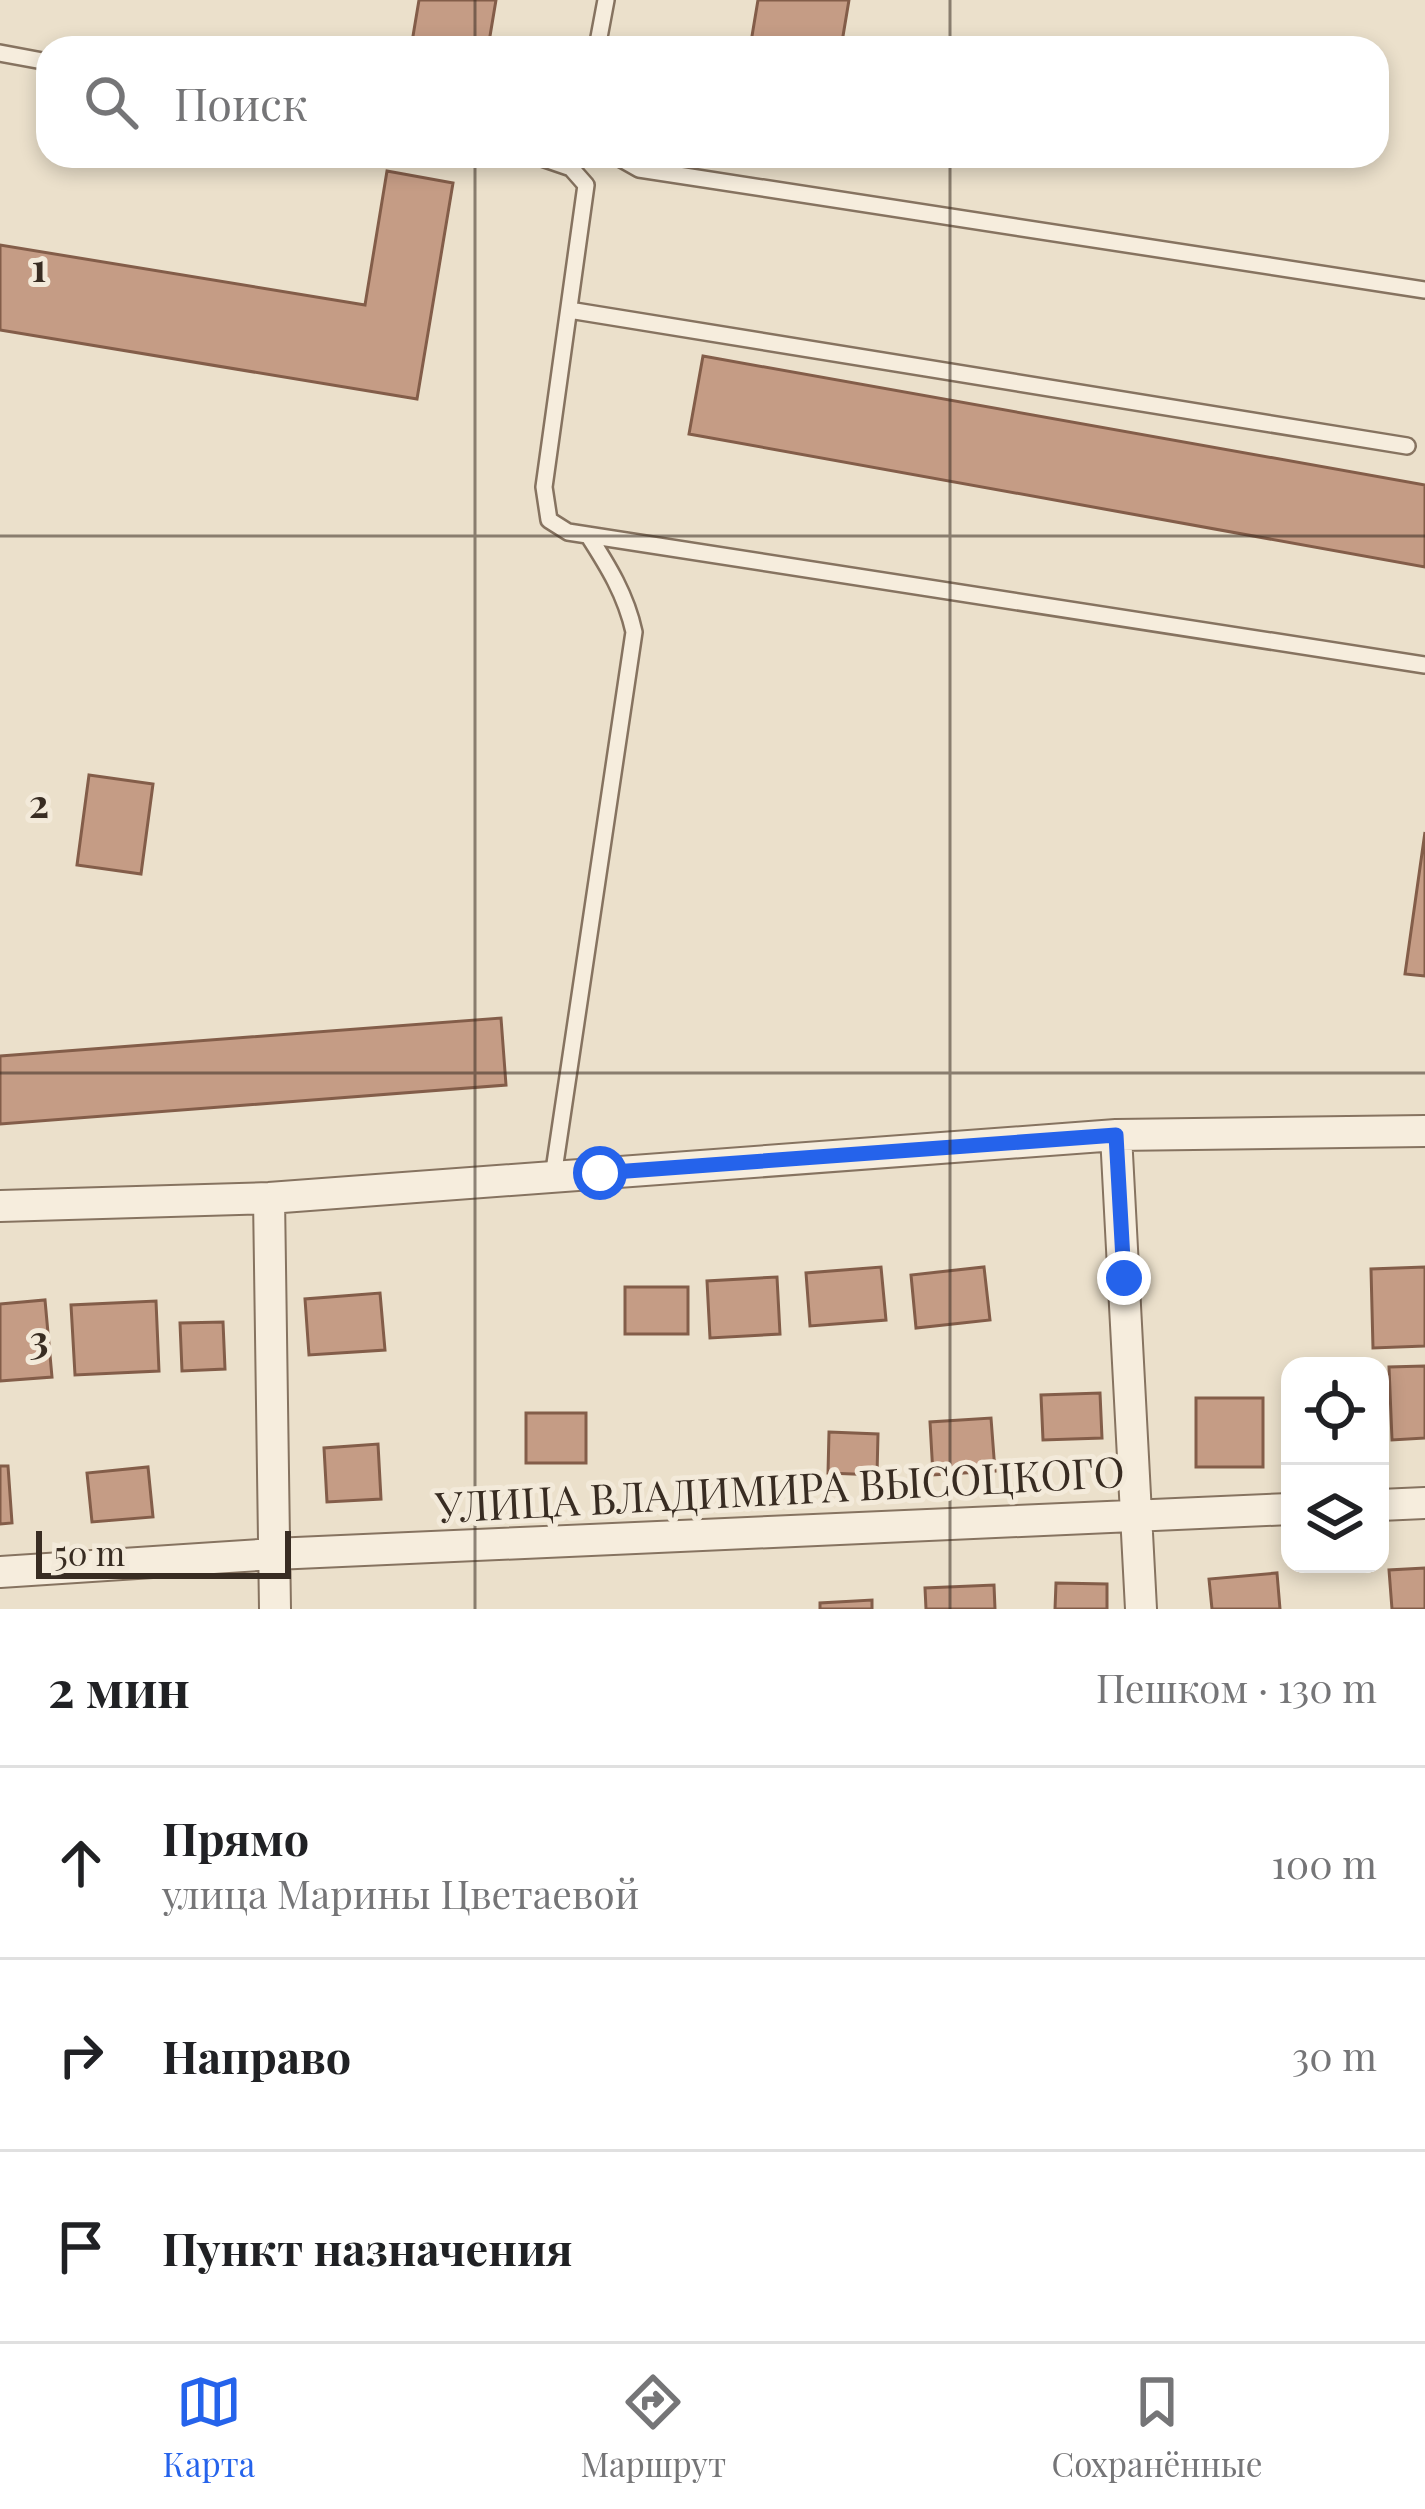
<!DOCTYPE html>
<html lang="ru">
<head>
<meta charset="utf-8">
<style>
  :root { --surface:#fff; --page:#f6f6f6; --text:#202124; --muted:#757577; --line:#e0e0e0; --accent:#2563eb }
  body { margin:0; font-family:"Playfair Display",serif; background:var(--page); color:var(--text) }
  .controls { position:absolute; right:36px; bottom:36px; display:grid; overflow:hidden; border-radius:24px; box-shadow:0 6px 18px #0003 }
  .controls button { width:108px; height:108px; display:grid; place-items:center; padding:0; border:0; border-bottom:3px solid var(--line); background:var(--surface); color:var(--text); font:60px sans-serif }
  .scale { position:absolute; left:36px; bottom:30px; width:255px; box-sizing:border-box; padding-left:12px; border:6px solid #382c22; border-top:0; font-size:33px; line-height:42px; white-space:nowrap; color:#382c22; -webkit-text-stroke:9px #f3eada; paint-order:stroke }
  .stop { position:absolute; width:36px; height:36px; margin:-27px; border:9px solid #2563eb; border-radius:50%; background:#fff }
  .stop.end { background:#2563eb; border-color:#fff; box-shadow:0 3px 12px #0008 }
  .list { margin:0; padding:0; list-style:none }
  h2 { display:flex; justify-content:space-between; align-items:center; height:156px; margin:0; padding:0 48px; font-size:51px }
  h2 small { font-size:39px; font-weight:400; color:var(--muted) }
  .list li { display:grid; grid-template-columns:78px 1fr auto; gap:36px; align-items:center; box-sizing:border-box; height:192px; padding:0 48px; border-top:3px solid var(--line) }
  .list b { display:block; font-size:45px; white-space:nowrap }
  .list p { margin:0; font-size:39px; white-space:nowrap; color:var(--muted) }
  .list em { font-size:39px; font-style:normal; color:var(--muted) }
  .icon { flex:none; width:66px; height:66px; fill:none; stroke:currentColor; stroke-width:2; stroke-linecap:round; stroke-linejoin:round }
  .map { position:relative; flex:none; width:1425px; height:1609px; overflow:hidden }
  .search { position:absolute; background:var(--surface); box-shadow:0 6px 18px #0003; left:36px; right:36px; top:36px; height:132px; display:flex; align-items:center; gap:30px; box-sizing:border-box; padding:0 42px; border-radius:36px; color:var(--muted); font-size:45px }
  .sheet { height:732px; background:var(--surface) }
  nav { display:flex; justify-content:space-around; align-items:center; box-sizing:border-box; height:168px; border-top:3px solid var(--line); background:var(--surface); font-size:33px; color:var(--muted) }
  nav a { display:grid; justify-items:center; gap:6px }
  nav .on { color:var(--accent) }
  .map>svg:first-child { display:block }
</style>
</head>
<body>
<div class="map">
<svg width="1425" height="1609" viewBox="0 0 1425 1609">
  <rect width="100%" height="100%" fill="#ebe0cb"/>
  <path fill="#c59c85" stroke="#835d49" stroke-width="3" d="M419,0H496L488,48H411Z
    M758,0H849L841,48H750Z
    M387,171L453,183L417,399L0,330V245L365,305Z
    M703,356L1425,485V567L689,434Z
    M89,775L153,784L141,874L77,865Z
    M1425,832V976L1405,974Z
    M501,1018L506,1085L0,1124V1056Z
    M881,1267L886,1320L810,1326L806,1273Z
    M984,1267L990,1320L916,1328L911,1275Z
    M1425,1267V1346L1373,1348L1371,1269Z
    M777,1277L780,1334L710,1338L707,1281Z
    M625,1287H688V1334H625Z
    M380,1293L385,1350L309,1355L305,1299Z
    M45,1300L52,1377L0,1381V1304Z
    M156,1301L159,1371L75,1375L71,1305Z
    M223,1322L225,1369L182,1371L180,1323Z
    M1425,1366V1438L1392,1440L1389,1367Z
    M1100,1393L1102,1438L1043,1440L1041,1395Z
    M1196,1398H1263V1467H1196Z
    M526,1413H586V1463H526Z
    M991,1418L995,1471L933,1475L930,1422Z
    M829,1432L878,1434L877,1475L828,1473Z
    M378,1444L381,1499L327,1502L324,1448Z
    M0,1466H8L12,1523L0,1524Z
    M148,1467L153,1517L92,1522L87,1473Z
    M1425,1568V1609H1392L1389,1570Z
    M1277,1573L1280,1609H1212L1209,1579Z
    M1056,1583L1107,1584V1609H1055Z
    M994,1585L995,1609H926L925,1588Z
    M872,1600V1609H820V1603Z"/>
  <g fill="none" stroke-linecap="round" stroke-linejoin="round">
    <g stroke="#867360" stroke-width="20">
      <path id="service" d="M597,48L606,0
        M0,53L48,62
        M536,156L571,168L586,185L544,487L549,520L568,532L1425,665
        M616,156L639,169L1425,290
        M569,310L1407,446
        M553,1177L634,632C626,595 608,566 588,535"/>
    </g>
    <g stroke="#867360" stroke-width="34">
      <path id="minor" d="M1116,1135L1141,1609
        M269,1198L275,1609
        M0,1206L269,1198L1116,1135L1425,1131
        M1380,1505L1425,1503
        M0,1572L274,1554L1290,1509"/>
    </g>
    <use href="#service" stroke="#f6eddd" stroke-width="15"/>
    <use href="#minor" stroke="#f6eddd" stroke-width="30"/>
  </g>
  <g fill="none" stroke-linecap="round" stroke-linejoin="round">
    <path stroke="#2563eb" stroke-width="15" d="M600,1173L1116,1135L1124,1278"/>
  </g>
  <path fill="none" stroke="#382c22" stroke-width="3" stroke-opacity="0.55" d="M475,0V48M950,0V48M475,156V1609M950,156V1609M0,536H1425M0,1073H1425"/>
  <g text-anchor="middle" stroke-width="10" stroke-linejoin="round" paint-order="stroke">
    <g font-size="42" fill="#382c22" stroke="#f3eada">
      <text transform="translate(780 1490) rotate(-3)" y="15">УЛИЦА ВЛАДИМИРА ВЫСОЦКОГО</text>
    </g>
  </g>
  <g font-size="39" text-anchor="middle" font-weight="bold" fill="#382c22" stroke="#f3eada" stroke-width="10" stroke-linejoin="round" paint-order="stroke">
    <text x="39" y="282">1</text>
    <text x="39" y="818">2</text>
    <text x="39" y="1354">3</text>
  </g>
</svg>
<div class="controls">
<button><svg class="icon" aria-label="locate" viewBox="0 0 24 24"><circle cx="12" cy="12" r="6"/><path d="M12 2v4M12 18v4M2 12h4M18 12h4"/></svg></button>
<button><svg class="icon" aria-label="layers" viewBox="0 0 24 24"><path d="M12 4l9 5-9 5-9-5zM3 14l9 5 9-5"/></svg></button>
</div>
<div class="scale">50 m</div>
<div class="stop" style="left:600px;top:1173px"></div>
<div class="stop end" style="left:1124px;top:1278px"></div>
<div class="search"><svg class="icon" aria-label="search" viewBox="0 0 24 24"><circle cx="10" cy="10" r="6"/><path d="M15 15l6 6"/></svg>Поиск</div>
</div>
<section class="sheet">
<h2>2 мин<small>Пешком · 130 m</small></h2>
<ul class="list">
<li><svg class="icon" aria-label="ahead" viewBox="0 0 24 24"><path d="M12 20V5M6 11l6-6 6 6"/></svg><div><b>Прямо</b><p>улица Марины Цветаевой</p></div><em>100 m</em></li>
<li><svg class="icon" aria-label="right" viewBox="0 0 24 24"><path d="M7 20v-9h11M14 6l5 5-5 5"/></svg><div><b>Направо</b></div><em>30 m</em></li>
<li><svg class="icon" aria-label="arrive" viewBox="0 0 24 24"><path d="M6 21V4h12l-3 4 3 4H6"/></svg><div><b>Пункт назначения</b></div></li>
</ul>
</section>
<nav>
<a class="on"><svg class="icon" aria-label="map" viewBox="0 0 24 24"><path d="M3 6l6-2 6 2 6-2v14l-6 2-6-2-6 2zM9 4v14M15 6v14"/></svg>Карта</a>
<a><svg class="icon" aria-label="directions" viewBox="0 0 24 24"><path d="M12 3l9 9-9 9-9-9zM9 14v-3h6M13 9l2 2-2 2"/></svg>Маршрут</a>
<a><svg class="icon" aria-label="saved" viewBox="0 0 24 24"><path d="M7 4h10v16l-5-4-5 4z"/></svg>Сохранённые</a>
</nav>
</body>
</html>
